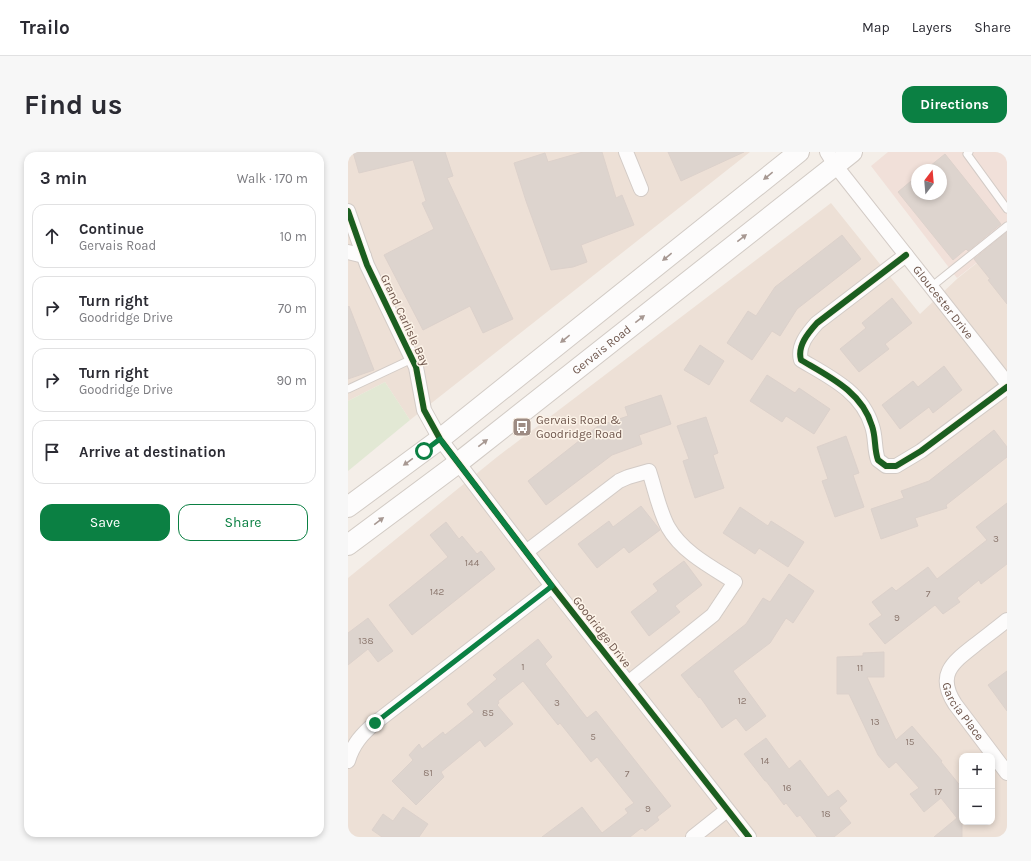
<!DOCTYPE html>
<html lang="en">
<head>
<meta charset="utf-8">
<style>
  :root { --surface:#fff; --page:#f7f7f7; --text:#2b2b33; --muted:#7c7c81; --line:#e1e1e2; --accent:#0b8043 }
  body { margin:0; font-family:Karla,sans-serif; background:var(--page); color:var(--text) }
  .controls { position:absolute; right:12px; bottom:12px; display:grid; overflow:hidden; border-radius:8px; box-shadow:0 2px 6px #0003 }
  .controls button { width:36px; height:36px; display:grid; place-items:center; padding:0; border:0; border-bottom:1px solid var(--line); background:var(--surface); color:var(--text); font:20px sans-serif }
  .compass { position:absolute; left:563px; top:12px; width:36px; height:36px; border-radius:50%; background:var(--surface); box-shadow:0 2px 6px #0003; rotate:16deg }
  .stop { position:absolute; width:12px; height:12px; margin:-9px; border:3px solid #0b8043; border-radius:50%; background:#fff }
  .stop.end { background:#0b8043; border-color:#fff; box-shadow:0 1px 4px #0008 }
  .list { margin:0; padding:0; list-style:none }
  h2 { display:flex; justify-content:space-between; align-items:center; height:52px; margin:0; padding:0 16px; font-size:17px }
  h2 small { font-size:13px; font-weight:400; color:var(--muted) }
  .list li { display:grid; grid-template-columns:26px 1fr auto; gap:12px; align-items:center; box-sizing:border-box; height:64px; margin:0 8px 8px; padding:0 8px; border:1px solid var(--line); border-radius:12px }
  .list b { display:block; font-size:15px; white-space:nowrap }
  .list p { margin:0; font-size:13px; white-space:nowrap; color:var(--muted) }
  .list em { font-size:13px; font-style:normal; color:var(--muted) }
  .actions { display:flex; gap:8px; padding:12px 16px }
  .actions a { flex:1; padding:9px 0; border:1px solid var(--accent); border-radius:12px; text-align:center; font-size:14px; color:var(--accent) }
  .actions .main { background:var(--accent); color:#fff }
  .icon { flex:none; width:22px; height:22px; fill:none; stroke:currentColor; stroke-width:2; stroke-linecap:round; stroke-linejoin:round }
  .map { position:relative; flex:none; width:659px; height:685px; overflow:hidden; border-radius:12px }
  header { display:flex; align-items:center; gap:24px; box-sizing:border-box; height:56px; padding:0 20px; background:var(--surface); border-bottom:1px solid var(--line) }
  header strong { font-size:19px }
  nav { display:flex; gap:22px; margin-inline-start:auto; font-size:14px }
  .intro { display:flex; align-items:center; justify-content:space-between; box-sizing:border-box; height:96px; padding:0 24px }
  h1 { margin:0; font-size:28px }
  .button { padding:10px 18px; border-radius:12px; background:var(--accent); color:#fff; font-size:14px; font-weight:700 }
  main { display:flex; gap:24px; padding:0 24px }
  aside { flex:1; background:var(--surface); border-radius:12px; box-shadow:0 2px 6px #0003 }
  .map>svg:first-child { display:block }
</style>
</head>
<body>
<header>
<strong>Trailo</strong>
<nav><a>Map</a><a>Layers</a><a>Share</a></nav>
</header>
<div class="intro"><h1>Find us</h1><a class="button">Directions</a></div>
<main>
<aside>
<h2>3 min<small>Walk · 170 m</small></h2>
<ul class="list">
<li><svg class="icon" aria-label="ahead" viewBox="0 0 24 24"><path d="M12 20V5M6 11l6-6 6 6"/></svg><div><b>Continue</b><p>Gervais Road</p></div><em>10 m</em></li>
<li><svg class="icon" aria-label="right" viewBox="0 0 24 24"><path d="M7 20v-9h11M14 6l5 5-5 5"/></svg><div><b>Turn right</b><p>Goodridge Drive</p></div><em>70 m</em></li>
<li><svg class="icon" aria-label="right" viewBox="0 0 24 24"><path d="M7 20v-9h11M14 6l5 5-5 5"/></svg><div><b>Turn right</b><p>Goodridge Drive</p></div><em>90 m</em></li>
<li><svg class="icon" aria-label="arrive" viewBox="0 0 24 24"><path d="M6 21V4h12l-3 4 3 4H6"/></svg><div><b>Arrive at destination</b></div></li>
</ul>
<div class="actions"><a class="main">Save</a><a>Share</a></div>
</aside>
<div class="map">
<svg width="659" height="685" viewBox="0 0 659 685">
  <rect width="100%" height="100%" fill="#f4eee8"/>
  <path fill="#ede0d6" fill-rule="evenodd" d="M0,0H402L62,268L37,230L0,249Z
    M483,51L572,162L610,126L659,87V685H0V426L149,305ZM614,604H644V670H614Z"/>
  <path fill="#f1e0d9" fill-rule="evenodd" d="M540,0H659V87L609,126L523,14ZM569,18H593V42H569Z"/>
  <path fill="#e2e8d4" d="M37,230L62,268L0,319V249Z"/>
  <path fill="#ddd4ce" stroke="#dcd1cb" d="M5,0H97L105,24L99,26L165,167L135,181L122,154L75,178L36,103L86,77L74,51L78,49L65,8L11,21Z
    M235,0H254L268,46L274,43L286,73L233,93L239,110L225,115L203,118L178,49L166,11L197,1L200,10Z
    M320,0H396L333,29Z
    M597,2L653,72L620,99L618,97L605,108L550,40L569,24V42H593V18H577Z
    M659,80V152L640,128L642,127L626,107Z
    M494,83L513,107L449,157L432,184L424,179L404,208L379,191L400,159L408,164L427,135Z
    M544,146L564,171L537,192L541,197L511,220L492,197L518,176L514,171Z
    M1,154L26,218L0,227V155Z
    M352,193L376,209L361,233L336,218Z
    M596,214L614,238L585,261L581,255L552,277L534,253L565,229L570,235Z
    M419,223L447,241L451,236L482,257L466,282L438,264L434,270L402,249Z
    M313,243L323,272L291,283L294,292L264,303L198,353L180,329L250,274L280,264L277,255Z
    M358,265L370,301L365,303L376,336L347,346L335,309L341,307L329,274Z
    M646,278L659,295V305L598,353L599,356L567,366L570,374L533,387L523,357L556,346L553,339L581,329Z
    M498,284L511,321L505,323L516,355L487,365L474,329L480,327L469,295Z
    M659,351V412L633,432L631,428L609,446L612,450L595,462L587,453L537,492L521,472L534,463L524,450L544,435L548,439L580,415L589,427L639,388L628,375Z
    M293,354L312,378L281,401L276,395L249,416L230,392L261,369L265,375Z
    M392,355L420,374L423,369L456,390L440,415L411,396L407,402L375,381Z
    M98,370L111,387L114,384L129,402L133,399L147,417L64,483L41,453L100,405L82,383Z
    M336,409L354,433L327,454L332,460L301,484L283,460L310,439L305,432Z
    M441,422L466,439L445,471L438,466L422,491L385,519L418,564L398,579L388,566L374,576L352,545L351,546L333,523L398,472L415,446L422,450Z
    M20,466L45,499L30,510L20,497L0,513V481Z
    M190,487L204,505L197,512L239,566L248,559L323,654L309,665L311,668L297,679L295,676L292,677L282,685H194L234,655L254,681L280,661L277,657L286,651L249,605L243,610L212,571L210,573L175,529L150,549L151,551L149,553L165,572L137,595L132,588L93,620L96,625L68,653L44,629L65,608L61,603L71,592L74,597L95,580L97,583L126,560L119,552L149,527L145,523Z
    M536,500V525H519L548,588L564,574L594,609L593,610L614,636V685H586L609,666L593,646L576,660L562,642L571,636L548,610L541,616L530,603L501,542H489V505L515,504V501Z
    M659,519V559L640,533Z
    M418,586L441,617L452,608L480,645L490,638L499,649L491,656L503,671L486,685H469L452,663L449,665L438,651L436,653L418,629H417L396,602Z
    M55,655L80,672L71,685H34L24,678L35,662L45,669Z"/>
  <g fill="none" stroke-linecap="round" stroke-linejoin="round">
    <g stroke="#d3cbc6" stroke-width="9">
      <path id="service" d="M621,0L619,2L659,57
        M583,135L659,74
        M0,237L64,207"/>
    </g>
    <g stroke="#d3cbc6" stroke-width="16">
      <g id="minor">
        <path d="M278,0L293,37"/>
        <path id="s1" d="M479,0L487,13L659,231"/>
        <path d="M0,59L19,113L68,215L76,258L92,287L204,434L401,685"/>
        <path d="M0,100L16,104"/>
        <path d="M558,103L469,171C460,181 449,194 453,208C482,225 514,240 524,274C528,285 526,297 530,308L538,314H548L573,299L659,235"/>
        <path d="M178,400L271,329L280,325L301,319C307,337 311,358 320,375C334,400 363,415 387,430L365,463L280,531"/>
        <path id="s2" d="M659,468C648,477 637,485 627,493C604,511 588,523 607,552L659,621"/>
        <path d="M0,609C5,592 14,582 27,571L204,434"/>
        <path d="M345,685L379,658"/>
      </g>
    </g>
    <g stroke="#d2cbc5" stroke-width="22">
      <g id="secondary">
        <path d="M0,355L92,287L451,0"/>
        <path id="s3" d="M0,393L110,311L504,0"/>
      </g>
    </g>
    <use href="#service" stroke="#fdfcfc" stroke-width="7"/>
    <use href="#minor" stroke="#fdfcfc" stroke-width="14"/>
    <use href="#secondary" stroke="#fdfcfc" stroke-width="20"/>
    <g stroke="#fcf3e8" stroke-width="8">
      <path id="cycleway" d="M0,59L19,113L68,215L76,258L92,287L204,434L401,685
        M558,103L469,171C460,181 449,194 453,208C482,225 514,240 524,274C528,285 526,297 530,308L538,314H548L573,299L659,235"/>
    </g>
    <use href="#cycleway" stroke="#1b5e20" stroke-width="6"/>
  </g>
  <defs><path id="oneway-solid" d="M-6-.8H1V-3.2L6.5 0L1 3.2V.8H-6Z"/></defs>
  <g fill="#a79892">
    <use href="#oneway-solid" transform="translate(420 24) rotate(141)"/>
    <use href="#oneway-solid" transform="translate(394 86) rotate(-38)"/>
    <use href="#oneway-solid" transform="translate(319 105) rotate(141)"/>
    <use href="#oneway-solid" transform="translate(292 167) rotate(-38)"/>
    <use href="#oneway-solid" transform="translate(217 187) rotate(141)"/>
    <use href="#oneway-solid" transform="translate(135 291) rotate(-38)"/>
    <use href="#oneway-solid" transform="translate(60 310) rotate(144)"/>
    <use href="#oneway-solid" transform="translate(31 369) rotate(-37)"/>
  </g>
  <g fill="none" stroke-linecap="round" stroke-linejoin="round">
    <path stroke="#0b8043" stroke-width="5" d="M27,571L204,434L92,287L76,299"/>
  </g>
  <defs>
    <g id="bus-square" transform="scale(1)"><rect x="-9" y="-9" width="18" height="18" rx="4" fill="#9d8b83" stroke="#fcf3e8"/><path d="M-5-6H5V4H4V6H2V4H-2V6H-4V4H-5ZM-3.5-4V0h7V-4ZM-3.5 1.2v1.5H-2V1.2ZM2 1.2v1.5H3.5V1.2Z" fill="#fff"/></g>
  </defs>
  <g fill-rule="evenodd">
    <use href="#bus-square" x="174" y="275"/>
  </g>
  <g text-anchor="middle" stroke-width="3" stroke-linejoin="round" paint-order="stroke">
    <g font-size="10" fill="#8c786f">
      <text x="648" y="390">3</text>
      <text x="124" y="414">144</text>
      <text x="89" y="443">142</text>
      <text x="580" y="445">7</text>
      <text x="549" y="469">9</text>
      <text x="18" y="492">138</text>
      <text x="175" y="518">1</text>
      <text x="512" y="519">11</text>
      <text x="394" y="552">12</text>
      <text x="209" y="554">3</text>
      <text x="140" y="564">85</text>
      <text x="527" y="573">13</text>
      <text x="245" y="588">5</text>
      <text x="562" y="593">15</text>
      <text x="417" y="612">14</text>
      <text x="80" y="624">81</text>
      <text x="279" y="625">7</text>
      <text x="439" y="639">16</text>
      <text x="590" y="643">17</text>
      <text x="300" y="660">9</text>
      <text x="478" y="665">18</text>
    </g>
    <g font-size="12" fill="#6e564c" stroke="#fcf3e8">
      <text dy="4" stroke="none"><textPath href="#s1" startOffset="190">Gloucester Drive</textPath></text>
      <text transform="translate(57 168) rotate(65)" y="4">Grand Carlisle Bay</text>
      <text dy="4" stroke="none"><textPath href="#s3" startOffset="320">Gervais Road</textPath></text>
      <text transform="translate(254 480) rotate(52)" y="4">Goodridge Drive</text>
      <text dy="4" stroke="none"><textPath href="#s2" startOffset="123">Garcia Place</textPath></text>
    </g>
    <g font-size="12" fill="#6e564c" stroke="#fcf3e8" text-anchor="start">
      <text x="188" y="272">Gervais Road &amp;<tspan x="188" dy="14">Goodridge Road</tspan></text>
    </g>
  </g>
</svg>
<div class="controls">
<button>+</button>
<button>−</button>
</div>
<svg class="compass" viewBox="-18 -18 36 36"><path d="M0-13l5 13h-10z" fill="#e53935"/><path d="M0 13l5-13h-10z" fill="#7c7c81"/></svg>
<div class="stop" style="left:76px;top:299px"></div>
<div class="stop end" style="left:27px;top:571px"></div>
</div>
</main>
</body>
</html>
